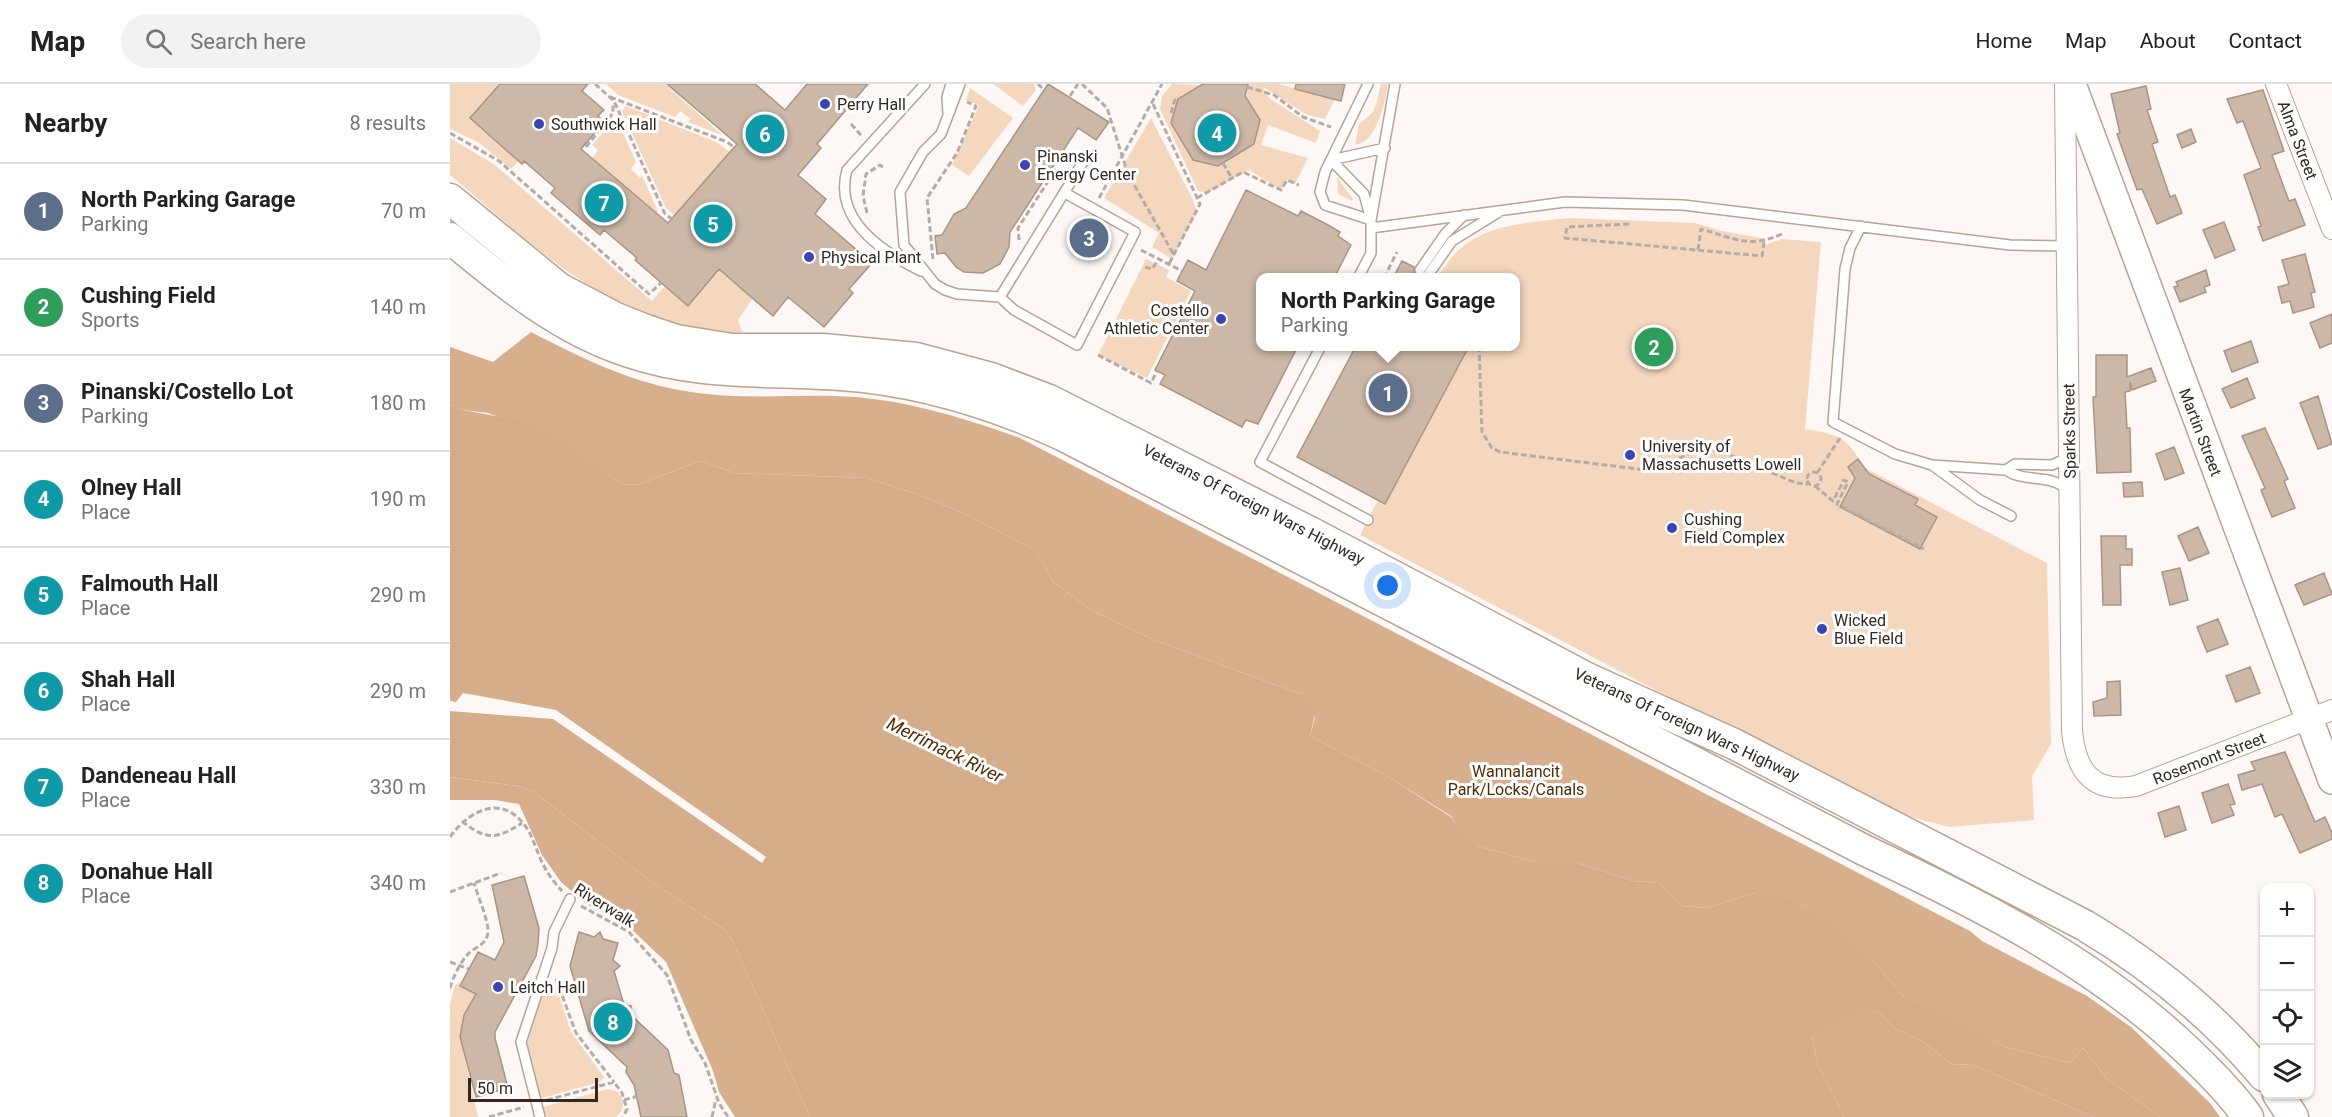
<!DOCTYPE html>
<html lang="en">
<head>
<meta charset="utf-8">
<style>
  :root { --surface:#fff; --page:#f2f2f2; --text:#222; --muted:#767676; --line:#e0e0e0; --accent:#3845b8 }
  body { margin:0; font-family:Roboto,sans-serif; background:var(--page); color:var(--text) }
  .controls { position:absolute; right:18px; bottom:18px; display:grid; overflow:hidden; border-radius:12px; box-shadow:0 2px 4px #0004 }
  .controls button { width:54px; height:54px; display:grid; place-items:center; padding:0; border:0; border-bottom:2px solid var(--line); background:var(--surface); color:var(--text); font:30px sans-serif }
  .scale { position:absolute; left:18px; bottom:15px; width:130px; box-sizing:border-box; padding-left:6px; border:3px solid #302821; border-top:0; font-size:16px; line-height:21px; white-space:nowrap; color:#302821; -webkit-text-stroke:4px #fff; paint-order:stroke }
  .you { position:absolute; left:938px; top:502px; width:21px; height:21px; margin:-15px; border:4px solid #fff; border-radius:50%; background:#1a73e8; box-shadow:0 0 0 9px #1a73e833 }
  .badge { display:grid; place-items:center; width:39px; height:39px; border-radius:50%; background:var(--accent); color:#fff; font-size:20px; font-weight:700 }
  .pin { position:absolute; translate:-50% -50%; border:3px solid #fff; box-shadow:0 2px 6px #0006 }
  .popup { position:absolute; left:806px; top:189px; width:264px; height:78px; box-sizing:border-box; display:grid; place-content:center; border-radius:12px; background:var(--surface); filter:drop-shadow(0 2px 4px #0005); font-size:20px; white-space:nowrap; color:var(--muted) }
  .popup b { font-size:22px; color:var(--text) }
  .popup::after { content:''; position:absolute; left:50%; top:100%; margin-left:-12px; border:12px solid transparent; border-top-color:var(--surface) }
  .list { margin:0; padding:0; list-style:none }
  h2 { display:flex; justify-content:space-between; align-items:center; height:78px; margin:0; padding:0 24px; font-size:26px }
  h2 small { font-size:20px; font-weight:400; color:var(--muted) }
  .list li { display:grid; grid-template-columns:39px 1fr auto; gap:18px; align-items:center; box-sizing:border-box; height:96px; padding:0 24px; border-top:2px solid var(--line) }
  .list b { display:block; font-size:22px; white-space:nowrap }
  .list p { margin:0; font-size:20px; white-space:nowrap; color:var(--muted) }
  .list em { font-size:20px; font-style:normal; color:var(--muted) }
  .icon { flex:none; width:33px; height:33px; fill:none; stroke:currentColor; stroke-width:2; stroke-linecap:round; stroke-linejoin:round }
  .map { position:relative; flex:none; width:1882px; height:1033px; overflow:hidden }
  header { display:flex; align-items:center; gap:36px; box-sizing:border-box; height:84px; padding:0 30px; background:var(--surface); border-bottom:2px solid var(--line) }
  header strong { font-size:28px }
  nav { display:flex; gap:33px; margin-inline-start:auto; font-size:21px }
  .search { width:420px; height:54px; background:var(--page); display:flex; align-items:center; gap:15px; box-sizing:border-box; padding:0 21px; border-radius:33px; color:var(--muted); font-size:22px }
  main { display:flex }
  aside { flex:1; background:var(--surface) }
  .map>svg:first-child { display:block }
</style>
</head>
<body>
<header>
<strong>Map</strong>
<div class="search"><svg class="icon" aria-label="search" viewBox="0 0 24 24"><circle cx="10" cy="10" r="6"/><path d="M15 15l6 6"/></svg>Search here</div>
<nav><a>Home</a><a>Map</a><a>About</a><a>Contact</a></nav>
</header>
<main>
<aside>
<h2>Nearby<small>8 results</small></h2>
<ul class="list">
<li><span class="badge" style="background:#5c6f8a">1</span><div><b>North Parking Garage</b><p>Parking</p></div><em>70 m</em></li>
<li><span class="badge" style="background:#2e9e5b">2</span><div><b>Cushing Field</b><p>Sports</p></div><em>140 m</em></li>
<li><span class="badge" style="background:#5c6f8a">3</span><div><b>Pinanski/Costello Lot</b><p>Parking</p></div><em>180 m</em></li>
<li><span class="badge" style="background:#0f9aa8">4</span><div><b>Olney Hall</b><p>Place</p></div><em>190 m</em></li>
<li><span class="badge" style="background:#0f9aa8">5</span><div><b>Falmouth Hall</b><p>Place</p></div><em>290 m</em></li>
<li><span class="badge" style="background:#0f9aa8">6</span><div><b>Shah Hall</b><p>Place</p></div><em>290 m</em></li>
<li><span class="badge" style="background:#0f9aa8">7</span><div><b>Dandeneau Hall</b><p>Place</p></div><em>330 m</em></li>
<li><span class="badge" style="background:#0f9aa8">8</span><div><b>Donahue Hall</b><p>Place</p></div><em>340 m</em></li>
</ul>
</aside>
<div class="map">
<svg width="1882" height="1033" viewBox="0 0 1882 1033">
  <rect width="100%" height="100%" fill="#fdf8f5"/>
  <path fill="#f5d7be" d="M0,0H50L20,34L68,77L61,85L28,58L0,45Z
    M156,0H215L272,51L238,38L241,35L230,27L225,33L168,11Z
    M543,0H584L586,6L573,22Z
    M722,0L752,1L728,15L721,39L743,76L768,82L805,60L810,36L796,13L798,0H828L885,15L875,35L857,31L813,3L819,14L870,47L866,59L818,41L811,61L858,74L845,100L837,96L831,106L799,86L757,109L748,107L710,25L712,12Z
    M931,0H938C935,19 927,58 905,61L909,40C929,27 926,18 931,0Z
    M520,4L563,34L519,92L502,81L529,21L516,16Z
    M176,22L266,58L280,68L225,132L216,124L172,27Z
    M166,33L186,78L181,85L190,94L192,92L208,127L206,129L142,74L148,66L142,61Z
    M701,34L742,114L747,128L722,175L702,163L709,149L654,114Z
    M0,54L45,81L202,217L215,202L237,222L269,185L303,214L288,236L292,248C281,252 260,247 247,244C147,227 75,154 0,91Z
    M887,93L903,115L902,117L888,110Z
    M1118,134L1245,139L1272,147L1316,155L1315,161L1332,155L1371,158L1355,345C1386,350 1399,353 1413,383L1597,479L1601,660L1582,692L1584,736L1499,743L1461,733L1406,711L910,451L928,416L935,420L1019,263L1066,262V194L987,193C994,184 1001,172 1011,164C1040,139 1081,139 1118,134Z
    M696,175L719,186L716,193L741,207L697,294L648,271Z
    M10,898V902L27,909L14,931L10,953L28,1033H0V920L5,901Z
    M99,901L107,905L121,948L154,993L150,998L89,1015L76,963L93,905Z
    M158,1005L168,1008C175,1017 175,1026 166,1033H96L93,1023Z"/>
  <path fill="#d8af8d" d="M81,248C130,273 175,296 229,306C281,316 332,311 384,312C447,313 511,333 570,354L1520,847L1532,857L1637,912L1681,943L1760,1019L1770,1033H1710L1657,995L1633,964L1620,979L1555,963L1497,936L1453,912L1422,876L1305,809L1257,824L1231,822L1209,799L1183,797L1125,778H1084L1028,762L1010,748L1001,732L940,694L860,652L865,633L850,610L704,556L641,526L603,498L586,467L513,429L469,411L417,394L284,389L250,377L191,400L172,401L116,359L38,329L13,326L0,320V263L43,278Z
    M0,693L68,702L84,708L199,796L274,845L283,857L360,1033H285L269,1008L263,987L216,878L178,842L136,820L111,798L92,771L69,720L45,716H0Z
    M1409,924L1429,927L1444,944L1472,957L1502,980L1524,981L1644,1033H1394L1368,982L1362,953Z"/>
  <path fill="#d5ad8a" d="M0,320L13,326L67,336L117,359L172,401L191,400L250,377L284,389L417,394L469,411L513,429L586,467L603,498L641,526L704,556L850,610L866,625L860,652L940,694L1001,733L1011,748L1028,762L1084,778H1125L1183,797L1209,799L1231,822L1257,824L1305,809L1337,815L1388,845L1422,876L1453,912L1555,963L1620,979L1633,964L1657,995L1710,1033H1644L1524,981L1502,980L1472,957L1444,944L1429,927L1409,925L1362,953L1368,982L1394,1033H360L283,857L274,845L199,796L84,708L68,702L0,693V627L103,635L312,779L316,773L106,626L13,609L6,618L0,617Z"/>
  <path fill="#cdb8a7" stroke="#a89584" stroke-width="1.5" d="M50,0H138L132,7L154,26L148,32L154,38L131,65L218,139L287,60L217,0H305L335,26L357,0H418L367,60L371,64L348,91L376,115L365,130L422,179L399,205L403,209L374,243L338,213L323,232L269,185L238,222L185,176L187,174L154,146L150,151L101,109L105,104L74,77L72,80L20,34Z
    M598,0L659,38L646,56L628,44L560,148L559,163L550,180L533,189L514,188L506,183L495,169L487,170L485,152L492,151L504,130L516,124Z
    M753,0H798L795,12L810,36L804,60L768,82L743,76L721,39L728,15Z
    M846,0H895L891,17L845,5Z
    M1696,2L1701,25L1697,26L1708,58L1702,60L1720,113L1725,111L1732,129L1707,140L1692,105L1687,106L1674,70L1667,50L1670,49L1661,10Z
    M1813,6L1834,67L1822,71L1839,117L1845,115L1855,141L1813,157L1808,143L1811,142L1807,129L1794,91L1811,84L1793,37L1787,39L1777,15Z
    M1741,45L1746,58L1732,64L1727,51Z
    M796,106L848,132L851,127L878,141L890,148L888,152L901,161L884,194H810V262H848L808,340L796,336L792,343L710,300L715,291L705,286L745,207L727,197L738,176L756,186Z
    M1774,138L1785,166L1765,174L1753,146Z
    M1855,170L1865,208L1861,209L1864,223L1843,229L1840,217L1832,219L1828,203L1839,200L1832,176Z
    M952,177L964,183V189L972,194H943Z
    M1756,186L1760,201L1754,203L1756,208L1730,218L1724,203L1728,202L1726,198Z
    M1882,230V259L1870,264L1860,239Z
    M1801,257L1808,278L1782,288L1774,267Z
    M906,262H1019L935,420L847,373Z
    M1646,271H1677V293L1701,284L1706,297L1682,306L1680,298V307L1675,308L1677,344H1680L1681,388L1647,389L1643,313H1646Z
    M1797,294L1805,314L1781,324L1772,305Z
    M1868,312L1882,360L1868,365L1850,319Z
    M1815,344L1838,395L1834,397L1845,424L1822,433L1811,406L1815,404L1792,352Z
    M1724,363L1734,389L1715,396L1706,370Z
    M1408,375L1419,390L1468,415L1465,421L1487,433L1470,465L1390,423L1405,394L1398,383Z
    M1692,398L1693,412L1674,413L1673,399Z
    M1748,443L1759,469L1739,477L1728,452Z
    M1651,452H1676V465H1682V481H1670L1671,521H1653Z
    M1730,484L1738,516L1720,521L1712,488Z
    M1874,489L1882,510L1854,521L1845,501Z
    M1768,535L1778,560L1757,568L1747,543Z
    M1800,583L1810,609L1786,618L1776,592Z
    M1670,597L1671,631L1644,632L1643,618L1657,614V598Z
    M1835,668L1865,738L1875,733L1882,749V755L1850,769L1832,730L1825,733L1812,700L1792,706L1788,691L1805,686L1801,678Z
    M1778,700L1785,720L1780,721L1784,731L1762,739L1752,709Z
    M1729,722L1736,746L1715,753L1708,729Z
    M74,792L89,844L88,860L86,872L45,948V954L58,1004L26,1013L10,953L14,931L26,910L10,902L28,868L45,876L54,858L42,801Z
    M129,848L144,853L150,848L153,855L168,859L163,876L170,882L164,887L174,921L181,922L180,930L218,966L224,989L229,991L237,1033H191L184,1001L176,988L177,983L139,947L120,882Z"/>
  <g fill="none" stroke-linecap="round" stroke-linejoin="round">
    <g stroke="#b8a493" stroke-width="12">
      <path id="lane" d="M510,0L491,50L473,68L450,108L454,161L485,200L495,206L507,210L550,213L633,78
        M918,0L875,88L870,108L875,121L921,136
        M498,30L497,13L501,0
        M881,76L914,110L921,136V169L908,194
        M881,76L935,64
        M921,136L945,0
        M1411,142L1400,164L1395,185L1383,338L1445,370L1482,381L1556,386C1574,399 1598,389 1617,405
        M921,144L1115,118L1233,121L1560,161L1617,162
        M970,186L995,150L1014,131
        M471,187C432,168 383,136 397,86L475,0
        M978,191L1002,157L1049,128
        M550,213L564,226L627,261L685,148L615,109
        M871,262L810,378L918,436
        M1482,381L1530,416L1561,432
        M1556,386L1565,380L1602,381L1619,373
        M90,1033L71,958L102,864L104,848L120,815"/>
    </g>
    <g stroke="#b8a493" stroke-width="22">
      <path id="street" d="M1615,0L1622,647C1626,687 1642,710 1686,702L1882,626
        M1826,0L1882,145"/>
    </g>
    <g stroke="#b8a493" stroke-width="30">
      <path id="secondary" d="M1622,0L1882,696"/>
    </g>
    <g stroke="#b8a493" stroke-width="33">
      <path id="primary" d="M0,115L109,204L166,234L196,246L226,256L282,265H373L466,274L541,294L599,316L862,449L1139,595L1284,660L1634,841C1703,882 1762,930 1814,992
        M0,154C54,199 110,246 179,268C250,292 316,286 390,291C468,296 542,319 612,351L1414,766C1531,821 1647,879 1740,969C1761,989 1782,1010 1798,1033
        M1828,1010L1843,1033"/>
    </g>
    <path stroke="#b3ada8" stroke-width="3" stroke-dasharray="6 3" stroke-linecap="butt" d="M145,0L164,17L215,130L222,135
      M588,0L592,4
      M632,0L657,24L678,90L724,171
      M797,3L824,11L853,33L881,43
      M620,12L628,0
      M160,13L277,58L284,63
      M703,20L750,120L719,180
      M721,29L726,12
      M401,40L410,50L408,52
      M0,49L49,77L199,210L211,199
      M136,63L163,29V19
      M773,79L781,93
      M649,114L712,0
      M747,114L793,88L831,106L837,96L849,101
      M417,129L413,112L416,90L430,81L434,84
      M1179,140L1117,143L1115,154L1312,172L1314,158
      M569,156L568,144L606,85
      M691,166L732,187
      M1248,166L1251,145C1286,155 1300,165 1334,149
      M483,175L477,114L507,69L526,22L517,18
      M695,183L702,185L709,175
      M934,194L947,168
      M1029,262L1032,348L1042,364L1050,368L1204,387L1244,367H1270L1346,399L1358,400
      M648,271L701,299L707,287
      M1357 395a7 7 0 1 1 14 0a7 7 0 1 1-14 0Z
      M1367,389L1390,354
      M1365,402L1383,417L1394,396L1398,398L1387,420L1474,465
      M12,737C36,757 47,755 72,739
      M0,753C21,724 55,709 78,746C85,758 88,772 95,784C99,792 106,800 112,807
      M0,808L51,789
      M131,822L179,848L217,891L241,956L255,979L269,1019L278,1033
      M0,878L19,885
      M106,895L126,949L164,998
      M0,904C3,893 10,879 18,870C26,862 39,860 38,845C36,830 28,813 24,799
      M97,1016L164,998L172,1009L177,1025L173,1033
      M174,1016L188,1012
      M39,1033L74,1023
      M262,1033L266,1015"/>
    <use href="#lane" stroke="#fff" stroke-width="9"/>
    <use href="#street" stroke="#fff" stroke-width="20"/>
    <use href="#secondary" stroke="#fff" stroke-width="27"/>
    <use href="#primary" stroke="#fff" stroke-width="30"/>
  </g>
  <g fill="#3845b8" stroke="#fff" stroke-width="2">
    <circle cx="375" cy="20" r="6"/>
    <circle cx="89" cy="40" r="6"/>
    <circle cx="575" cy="81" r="6"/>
    <circle cx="359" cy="173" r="6"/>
    <circle cx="771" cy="235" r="6"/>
    <circle cx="1180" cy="371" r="6"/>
    <circle cx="1222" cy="444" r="6"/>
    <circle cx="1372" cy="545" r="6"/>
    <circle cx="48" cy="903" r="6"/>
  </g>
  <g text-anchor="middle" stroke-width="6" stroke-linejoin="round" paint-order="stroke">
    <g font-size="16" fill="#302821" stroke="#fff" text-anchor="start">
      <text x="387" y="26">Perry Hall</text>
      <text x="101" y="46">Southwick Hall</text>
      <text x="587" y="78">Pinanski<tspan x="587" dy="18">Energy Center</tspan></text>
      <text x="371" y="179">Physical Plant</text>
      <text x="759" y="232" text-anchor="end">Costello<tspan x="759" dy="18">Athletic Center</tspan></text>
      <text x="1192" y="368">University of<tspan x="1192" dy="18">Massachusetts Lowell</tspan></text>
      <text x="1234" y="441">Cushing<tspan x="1234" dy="18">Field Complex</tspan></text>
      <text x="1384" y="542">Wicked<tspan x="1384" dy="18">Blue Field</tspan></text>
      <text x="60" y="909">Leitch Hall</text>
    </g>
    <g font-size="16" fill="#302821" stroke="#fff">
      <text transform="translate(1848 56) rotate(69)" y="6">Alma Street</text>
      <text transform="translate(1619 347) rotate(-91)" y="6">Sparks Street</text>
      <text transform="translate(1751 348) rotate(69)" y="6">Martin Street</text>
      <text transform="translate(804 420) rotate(27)" y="6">Veterans Of Foreign Wars Highway</text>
      <text transform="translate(1237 640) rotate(25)" y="6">Veterans Of Foreign Wars Highway</text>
      <text transform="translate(1759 674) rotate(-21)" y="6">Rosemont Street</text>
      <text transform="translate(155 821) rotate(32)" y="6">Riverwalk</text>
    </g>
    <g font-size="16" fill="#522b00" stroke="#fff">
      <text x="1066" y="693">Wannalancit<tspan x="1066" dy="18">Park/Locks/Canals</tspan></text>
    </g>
    <g font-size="18" font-style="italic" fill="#522b00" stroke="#fff">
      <text transform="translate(495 666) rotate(26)" y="6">Merrimack River</text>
    </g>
  </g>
</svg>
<div class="controls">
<button>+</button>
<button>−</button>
<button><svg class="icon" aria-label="locate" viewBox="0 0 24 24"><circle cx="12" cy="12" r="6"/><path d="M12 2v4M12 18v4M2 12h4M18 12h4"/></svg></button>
<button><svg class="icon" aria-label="layers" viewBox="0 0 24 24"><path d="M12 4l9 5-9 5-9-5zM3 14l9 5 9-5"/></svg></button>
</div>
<div class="scale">50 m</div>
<div class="you"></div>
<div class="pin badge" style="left:938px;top:309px;background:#5c6f8a">1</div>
<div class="popup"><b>North Parking Garage</b>Parking</div>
<div class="pin badge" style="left:1204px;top:263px;background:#2e9e5b">2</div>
<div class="pin badge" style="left:639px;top:154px;background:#5c6f8a">3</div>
<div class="pin badge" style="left:767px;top:49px;background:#0f9aa8">4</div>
<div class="pin badge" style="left:263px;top:140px;background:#0f9aa8">5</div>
<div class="pin badge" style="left:315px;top:50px;background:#0f9aa8">6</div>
<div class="pin badge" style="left:154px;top:119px;background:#0f9aa8">7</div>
<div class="pin badge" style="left:163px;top:938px;background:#0f9aa8">8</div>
</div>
</main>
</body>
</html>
